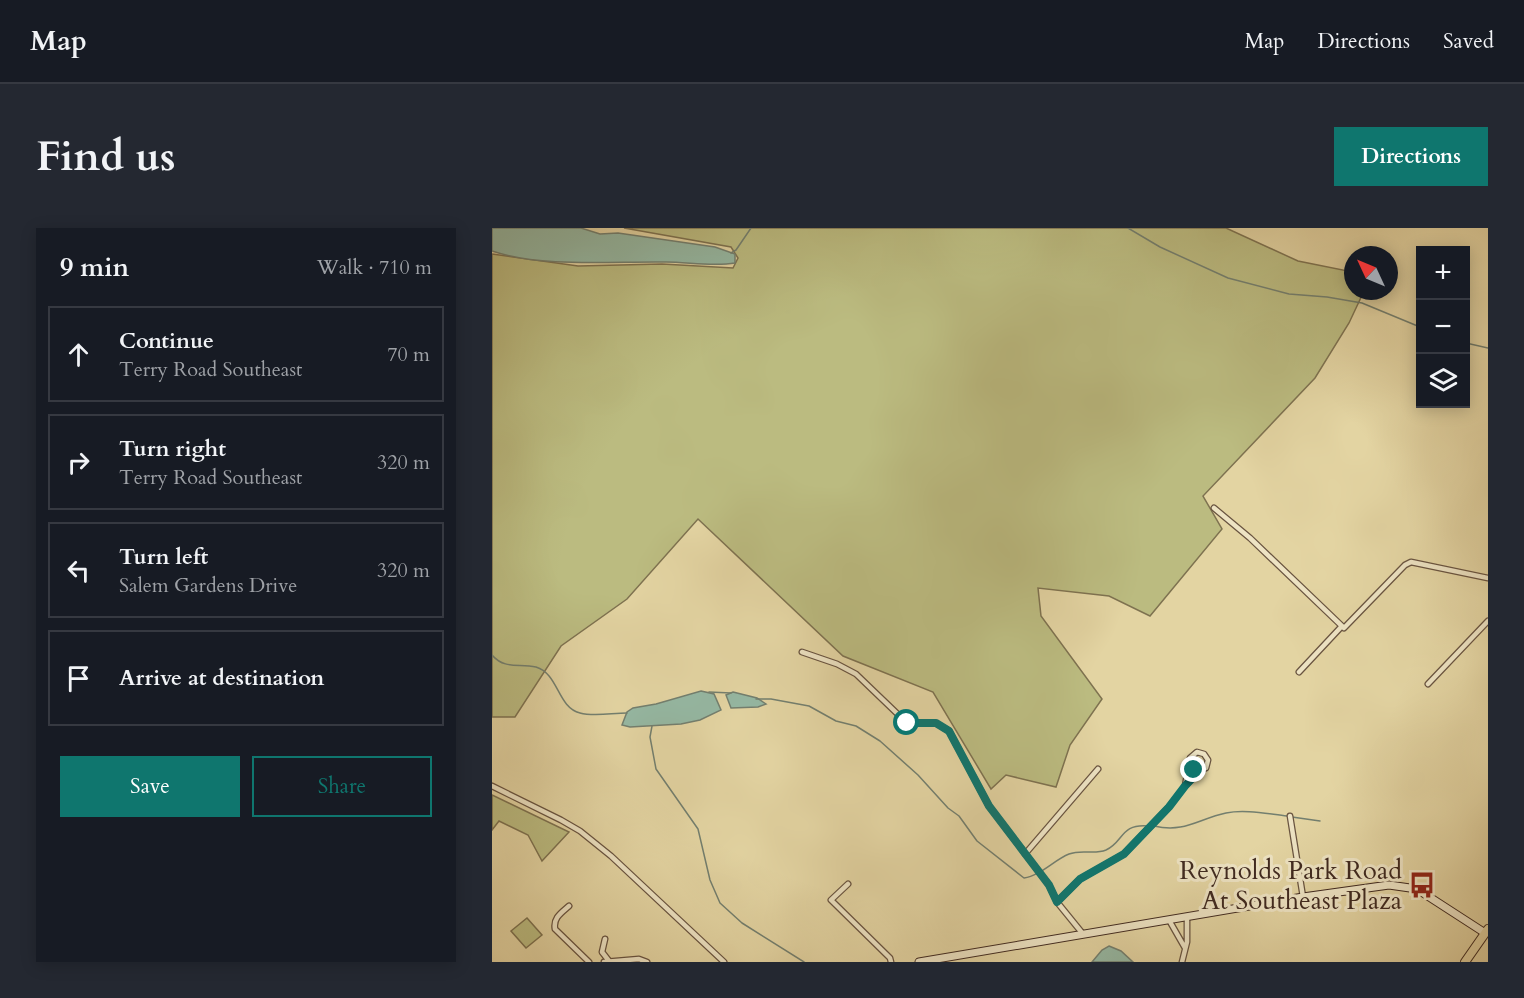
<!DOCTYPE html>
<html lang="en">
<head>
<meta charset="utf-8">
<style>
  :root { --surface:#171b24; --page:#242831; --text:#f1f3f6; --muted:#9ea1a6; --line:#363941; --accent:#0f766e }
  body { margin:0; font-family:Cardo,serif; background:var(--page); color:var(--text) }
  .controls { position:absolute; right:18px; top:18px; display:grid; overflow:hidden; border-radius:0px; box-shadow:0 3px 15px #0003 }
  .controls button { width:54px; height:54px; display:grid; place-items:center; padding:0; border:0; border-bottom:2px solid var(--line); background:var(--surface); color:var(--text); font:30px sans-serif }
  .compass { position:absolute; left:852px; top:18px; width:54px; height:54px; border-radius:50%; background:var(--surface); box-shadow:0 3px 15px #0003; rotate:314deg }
  .stop { position:absolute; width:18px; height:18px; margin:-14px; border:4px solid #0f766e; border-radius:50%; background:#fff }
  .stop.end { background:#0f766e; border-color:#fff; box-shadow:0 2px 6px #0008 }
  .list { margin:0; padding:0; list-style:none }
  h2 { display:flex; justify-content:space-between; align-items:center; height:78px; margin:0; padding:0 24px; font-size:26px }
  h2 small { font-size:20px; font-weight:400; color:var(--muted) }
  .list li { display:grid; grid-template-columns:39px 1fr auto; gap:18px; align-items:center; box-sizing:border-box; height:96px; margin:0 12px 12px; padding:0 12px; border:2px solid var(--line); border-radius:0px }
  .list b { display:block; font-size:22px; white-space:nowrap }
  .list p { margin:0; font-size:20px; white-space:nowrap; color:var(--muted) }
  .list em { font-size:20px; font-style:normal; color:var(--muted) }
  .actions { display:flex; gap:12px; padding:18px 24px }
  .actions a { flex:1; padding:14px 0; border:2px solid var(--accent); border-radius:0px; text-align:center; font-size:21px; color:var(--accent) }
  .actions .main { background:var(--accent); color:#fff }
  .icon { flex:none; width:33px; height:33px; fill:none; stroke:currentColor; stroke-width:2; stroke-linecap:round; stroke-linejoin:round }
  .map { position:relative; flex:none; width:996px; height:734px; overflow:hidden; border-radius:0px }
  header { display:flex; align-items:center; gap:36px; box-sizing:border-box; height:84px; padding:0 30px; background:var(--surface); border-bottom:2px solid var(--line) }
  header strong { font-size:28px }
  nav { display:flex; gap:33px; margin-inline-start:auto; font-size:21px }
  .intro { display:flex; align-items:center; justify-content:space-between; box-sizing:border-box; height:144px; padding:0 36px }
  h1 { margin:0; font-size:42px }
  .button { padding:15px 27px; border-radius:0px; background:var(--accent); color:#fff; font-size:21px; font-weight:700 }
  main { display:flex; gap:36px; padding:0 36px }
  aside { flex:1; background:var(--surface); border-radius:0px; box-shadow:0 3px 15px #0003 }
  .map>svg:first-child { display:block }
</style>
</head>
<body>
<header>
<strong>Map</strong>
<nav><a>Map</a><a>Directions</a><a>Saved</a></nav>
</header>
<div class="intro"><h1>Find us</h1><a class="button">Directions</a></div>
<main>
<aside>
<h2>9 min<small>Walk · 710 m</small></h2>
<ul class="list">
<li><svg class="icon" aria-label="ahead" viewBox="0 0 24 24"><path d="M12 20V5M6 11l6-6 6 6"/></svg><div><b>Continue</b><p>Terry Road Southeast</p></div><em>70 m</em></li>
<li><svg class="icon" aria-label="right" viewBox="0 0 24 24"><path d="M7 20v-9h11M14 6l5 5-5 5"/></svg><div><b>Turn right</b><p>Terry Road Southeast</p></div><em>320 m</em></li>
<li><svg class="icon" aria-label="left" viewBox="0 0 24 24"><path d="M17 20v-9H6M10 6l-5 5 5 5"/></svg><div><b>Turn left</b><p>Salem Gardens Drive</p></div><em>320 m</em></li>
<li><svg class="icon" aria-label="arrive" viewBox="0 0 24 24"><path d="M6 21V4h12l-3 4 3 4H6"/></svg><div><b>Arrive at destination</b></div></li>
</ul>
<div class="actions"><a class="main">Save</a><a>Share</a></div>
</aside>
<div class="map">
<svg width="996" height="734" viewBox="0 0 996 734">
  <rect width="100%" height="100%" fill="#e3d4a2"/>
  <filter id="stains"><feTurbulence type="fractalNoise" baseFrequency=".00333" numOctaves="4"/><feColorMatrix values="0 0 0 0 .2 0 0 0 0 .09 0 0 0 0 .02 0 0 0 .5 -.17"/></filter>
  <radialGradient id="worn" r=".72"><stop offset=".6" stop-color="#630" stop-opacity="0"/><stop offset="1" stop-color="#630" stop-opacity=".3"/></radialGradient>
  <path fill="#bbbb80" stroke="#7e7250" stroke-width="1.5" d="M132,0H734L806,33L861,44V63H872L857,95L823,150L711,268L730,301L658,388L617,368L546,360L549,388L610,471L578,517L564,559L514,547L499,561L441,464L351,428L206,291L135,371L69,418L23,489H0V26L86,38L170,36L241,40L246,30L239,19Z
    M0,567L77,604L50,633L36,607L7,593L0,602Z
    M35,690L50,707L34,720L19,703Z"/>
  <path fill="#95b8a3" stroke="#737f6f" stroke-width="1.5" d="M0,0H89L108,6L126,5L223,19L243,26V35C221,39 196,34 174,34C121,33 50,40 0,23Z
    M209,463L222,466L229,482L208,492L189,496L138,499L130,497L135,484L141,480L164,476Z
    M241,464L265,470L274,476L266,479L239,480L234,467Z
    M617,718L629,723L641,734H600L610,722Z"/>
  <g fill="none" stroke-linecap="round" stroke-linejoin="round">
    <path stroke="#737f6f" stroke-width="1.5" d="M636,0L668,19L736,50L797,66L835,69L870,75L928,99
      M239,25L244,22L259,0
      M974,115L996,120
      M0,427C13,442 27,435 44,439C67,446 65,479 88,485C102,489 120,485 135,485
      M217,464L239,465
      M264,471H279L317,478L344,493L364,498L388,513L426,547L456,580L467,588L485,613L532,650C548,648 562,632 577,626C590,621 602,627 614,622C632,614 628,595 657,598
      M160,498L158,509L164,541L206,601L218,652L228,675L250,695L312,734
      M800,589L828,593
      M662,598C693,605 706,591 734,585C753,581 776,586 795,588"/>
    <g stroke="#695440" stroke-width="7">
      <path id="minor" d="M722,280L758,310L852,400L913,337L919,334L996,350
        M310,424L345,436L364,446L415,495H444L457,503L497,578L557,657L565,674L591,706
        M807,444L850,398
        M936,456L996,393
        M0,558L69,592L88,603L119,628L232,734
        M798,588L811,669
        M533,626L606,541
        M356,656L339,672L398,730L399,734
        M565,674L588,651L632,626L677,579L693,558L707,543L714,540L716,532L712,526L705,524L698,530L693,558
        M77,678C69,685 61,690 63,701L97,734
        M677,692L693,720
        M113,711L110,724L117,733
        M112,734L147,731L155,734
        M690,734L695,714V689"/>
    </g>
    <g stroke="#402a20" stroke-width="9">
      <path id="secondary" d="M427,734L811,669L897,657L925,661L993,705"/>
    </g>
    <g stroke="#402a20" stroke-width="10">
      <path id="primary" d="M973,734L996,701"/>
    </g>
    <use href="#minor" stroke="#ede3c3" stroke-width="4.5"/>
    <use href="#secondary" stroke="#ede3c3" stroke-width="7"/>
    <use href="#primary" stroke="#e3d4a2" stroke-width="8"/>
  </g>
  <g fill="none" stroke-linecap="round" stroke-linejoin="round">
    <path stroke="#0f766e" stroke-width="8" d="M415,495H444L457,503L497,578L557,657L565,674L588,651L632,626L677,579L693,558L707,543L702,542"/>
  </g>
  <defs>
    <g id="bus-bare" transform="scale(2.07)"><path d="M-5-6H5V4H4V6H2V4H-2V6H-4V4H-5ZM-3.5-4V0h7V-4ZM-3.5 1.2v1.5H-2V1.2ZM2 1.2v1.5H3.5V1.2Z" fill="#8f2418" stroke="#ede3c3" stroke-width="2.5" paint-order="stroke"/></g>
  </defs>
  <g fill-rule="evenodd">
    <use href="#bus-bare" x="930" y="657"/>
  </g>
  <g text-anchor="middle" stroke-width="6" stroke-linejoin="round" paint-order="stroke">
    <g font-size="26" fill="#402a20" stroke="#ede3c3" text-anchor="end">
      <text x="910" y="651">Reynolds Park Road<tspan x="910" dy="30">At Southeast Plaza</tspan></text>
    </g>
  </g>
  <rect width="100%" height="100%" filter="url(#stains)"/>
  <rect width="100%" height="100%" fill="url(#worn)"/>
</svg>
<div class="controls">
<button>+</button>
<button>−</button>
<button><svg class="icon" aria-label="layers" viewBox="0 0 24 24"><path d="M12 4l9 5-9 5-9-5zM3 14l9 5 9-5"/></svg></button>
</div>
<svg class="compass" viewBox="-18 -18 36 36"><path d="M0-13l5 13h-10z" fill="#e53935"/><path d="M0 13l5-13h-10z" fill="#9ea1a6"/></svg>
<div class="stop" style="left:415px;top:495px"></div>
<div class="stop end" style="left:702px;top:542px"></div>
</div>
</main>
</body>
</html>
